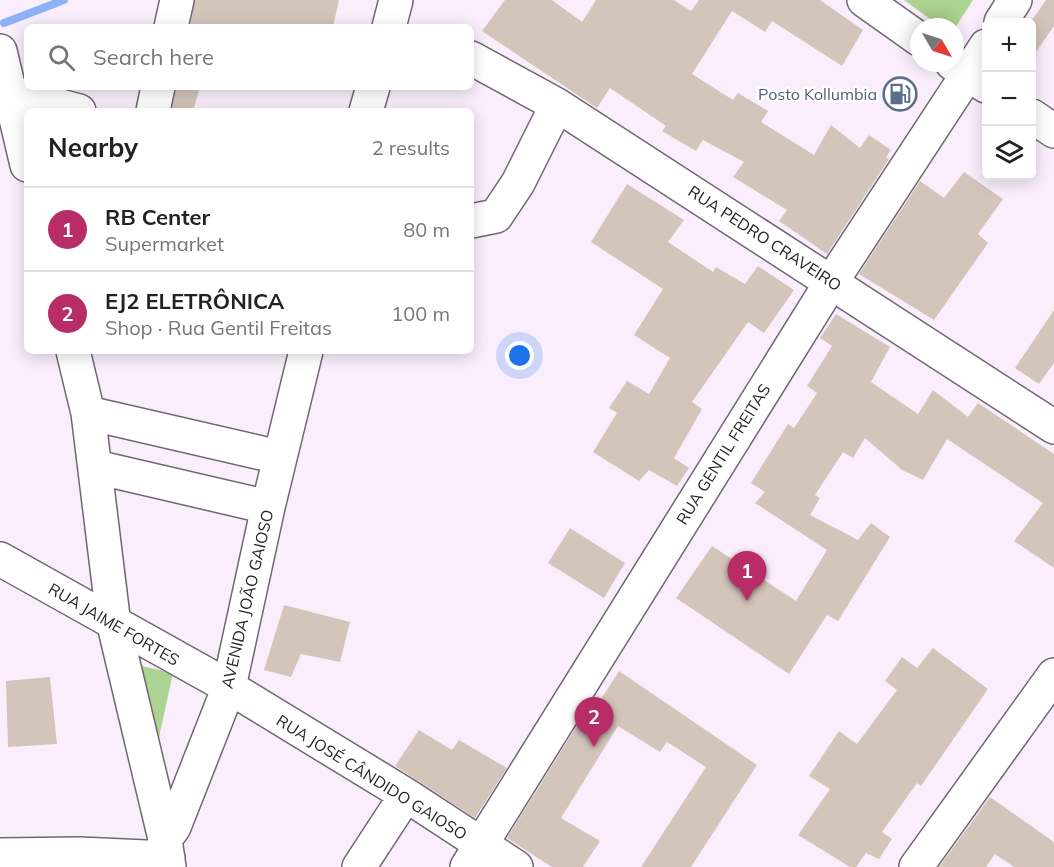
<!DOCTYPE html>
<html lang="en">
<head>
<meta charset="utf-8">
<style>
  :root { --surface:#fff; --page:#f2f2f2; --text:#222; --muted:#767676; --line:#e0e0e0; --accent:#b82d67 }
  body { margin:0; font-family:Mulish,sans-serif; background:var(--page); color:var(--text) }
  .controls { position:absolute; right:18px; top:18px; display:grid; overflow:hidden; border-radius:9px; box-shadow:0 3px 15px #0003 }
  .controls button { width:54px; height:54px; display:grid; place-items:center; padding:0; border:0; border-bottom:2px solid var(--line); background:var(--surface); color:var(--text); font:30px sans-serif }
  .compass { position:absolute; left:910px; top:18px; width:54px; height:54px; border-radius:50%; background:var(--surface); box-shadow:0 3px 15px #0003; rotate:129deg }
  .you { position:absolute; left:520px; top:356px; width:21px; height:21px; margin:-15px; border:4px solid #fff; border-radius:50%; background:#1a73e8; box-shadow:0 0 0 9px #1a73e833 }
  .badge { display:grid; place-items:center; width:39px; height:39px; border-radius:50%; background:var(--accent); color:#fff; font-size:20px; font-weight:700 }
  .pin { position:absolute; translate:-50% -50px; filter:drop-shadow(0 2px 3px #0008) }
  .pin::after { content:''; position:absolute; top:32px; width:21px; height:18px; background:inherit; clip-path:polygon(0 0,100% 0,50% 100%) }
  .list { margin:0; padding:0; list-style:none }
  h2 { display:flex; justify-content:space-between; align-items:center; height:78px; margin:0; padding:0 24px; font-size:26px }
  h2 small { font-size:20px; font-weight:400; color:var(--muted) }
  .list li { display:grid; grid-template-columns:39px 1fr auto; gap:18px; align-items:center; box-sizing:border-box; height:84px; padding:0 24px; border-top:2px solid var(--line) }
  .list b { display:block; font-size:22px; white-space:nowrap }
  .list p { margin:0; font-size:20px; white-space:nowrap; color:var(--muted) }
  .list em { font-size:20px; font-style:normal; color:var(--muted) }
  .icon { flex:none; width:33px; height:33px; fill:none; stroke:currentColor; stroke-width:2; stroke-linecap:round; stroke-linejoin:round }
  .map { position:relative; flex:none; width:1054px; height:867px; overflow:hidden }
  .search { position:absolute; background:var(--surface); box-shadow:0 3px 15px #0003; left:24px; top:24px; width:450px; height:66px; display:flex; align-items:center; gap:15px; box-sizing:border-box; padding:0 21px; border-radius:9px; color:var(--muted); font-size:22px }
  .panel { position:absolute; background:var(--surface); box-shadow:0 3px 15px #0003; left:24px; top:108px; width:450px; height:246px; border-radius:9px }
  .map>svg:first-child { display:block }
</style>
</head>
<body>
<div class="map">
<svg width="1054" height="867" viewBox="0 0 1054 867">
  <rect width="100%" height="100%" fill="#faeefd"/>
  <path fill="#acd391" d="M904,0H973L955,28L941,27Z
    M133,664L173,673L156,751Z"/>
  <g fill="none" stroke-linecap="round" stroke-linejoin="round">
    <path stroke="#8bb2f9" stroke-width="8" d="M4,23L64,0"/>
  </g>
  <path fill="#d4c5ba" d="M195,0H339L333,27H190Z
    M505,0H552L582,22L596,0H674L691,11L699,0H820L863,30L842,66L772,21L765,32L732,11L692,74L733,100L738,93L768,111L761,122L814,155L831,125L860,148L869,135L891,150L886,157L889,159L827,254L779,221L787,210L733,177L744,162L703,140L696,151L662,131L666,126L610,88L597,108L482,31Z
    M1046,0H1054V26L1032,58V20Z
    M176,87H200L193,111L172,110Z
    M964,172L1003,199L978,234L988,243L934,320L859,274L920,181L944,198Z
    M627,184L684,220L668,242L713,272L716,267L745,284L758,266L794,290L764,333L748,322L692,402L702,409L674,458L689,468L677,486L649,470L639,481L593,452L617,413L609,408L627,381L649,394L670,358L634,335L663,289L591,242Z
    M1054,310V363L1039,384L1015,368Z
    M836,314L890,347L871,382L918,414L933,390L968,417L978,403L1054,454V568L1014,541L1043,503L947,439L923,480L902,470L865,438L853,458L843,452L815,495L820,498L810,515L858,540L871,523L890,537L838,621L827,615L789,674L676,598L712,546L796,601L827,550L755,503L765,492L751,483L788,424L794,428L817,393L807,386L832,346L820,338Z
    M570,528L625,563L604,598L548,563Z
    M284,605L350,622L340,662L301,654L291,677L264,670Z
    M933,648L988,689L921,786L917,783L882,832L892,839L879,859L866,853L856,867H850L798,835L830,789L809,776L839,731L857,744L897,690L885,681L902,657L917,668Z
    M619,671L757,765L691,867H641L706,767L667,742L660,752L618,726L561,818L600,841L583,867H552L507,838L585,713L590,716Z
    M50,677L57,744L8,747L6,681Z
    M419,730L452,750L459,740L507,768L475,818L395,766Z
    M990,797L1054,842V867H1014L995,854L986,867H939Z"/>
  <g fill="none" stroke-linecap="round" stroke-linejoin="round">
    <g stroke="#706672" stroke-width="36">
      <path id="minor" d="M864,0L919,39
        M171,27L177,0
        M389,27L396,0
        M0,51L27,165
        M471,58L557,105L1054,427
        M952,63L986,86
        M9,92L79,111
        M153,111L158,87
        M366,111L373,87
        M1032,116L1054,131
        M471,221L496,216L518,183L557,105
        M73,351L88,413L114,625L165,839L169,867
        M88,413L279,457
        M96,467L268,507
        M0,559L229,687L406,795L516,867
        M165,839L174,827L229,687L268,507L306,351
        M0,855L80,854L168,858
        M359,867L406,795
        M916,867L1054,675"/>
    </g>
    <g stroke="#706672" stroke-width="36">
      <path id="major" d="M1001,22L1015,0
        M467,867L832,281L986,46"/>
    </g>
    <use href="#minor" stroke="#fff" stroke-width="33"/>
    <use href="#major" stroke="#fff" stroke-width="33"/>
  </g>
  <defs>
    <g id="fuel-ring" transform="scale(1.725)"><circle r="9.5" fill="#fff" stroke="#5c6f8a" stroke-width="1.5"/><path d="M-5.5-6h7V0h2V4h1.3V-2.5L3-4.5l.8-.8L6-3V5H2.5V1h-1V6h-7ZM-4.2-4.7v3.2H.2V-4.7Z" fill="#5c6f8a"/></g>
  </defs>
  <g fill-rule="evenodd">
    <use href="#fuel-ring" x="900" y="94"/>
  </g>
  <g text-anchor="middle" stroke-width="5" stroke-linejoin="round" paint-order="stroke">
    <g font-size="16" fill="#4e5e75" stroke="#fff" text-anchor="end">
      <text x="877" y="100">Posto Kollumbia</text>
    </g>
    <g font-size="16" fill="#262227" stroke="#fff">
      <text transform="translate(765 238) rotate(33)" y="6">RUA PEDRO CRAVEIRO</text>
      <text transform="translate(723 454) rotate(-58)" y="6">RUA GENTIL FREITAS</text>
      <text transform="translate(247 599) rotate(-77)" y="6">AVENIDA JOÃO GAIOSO</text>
      <text transform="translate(114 624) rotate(30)" y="6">RUA JAIME FORTES</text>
      <text transform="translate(372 777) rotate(32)" y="6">RUA JOSÉ CÂNDIDO GAIOSO</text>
    </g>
  </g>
</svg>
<div class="controls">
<button>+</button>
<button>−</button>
<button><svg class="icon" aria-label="layers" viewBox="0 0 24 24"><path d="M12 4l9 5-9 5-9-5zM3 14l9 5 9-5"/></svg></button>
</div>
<svg class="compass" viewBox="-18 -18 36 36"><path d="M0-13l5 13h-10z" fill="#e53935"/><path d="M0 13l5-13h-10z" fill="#767676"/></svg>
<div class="you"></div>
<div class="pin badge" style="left:747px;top:601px">1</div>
<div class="pin badge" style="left:594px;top:747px">2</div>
<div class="search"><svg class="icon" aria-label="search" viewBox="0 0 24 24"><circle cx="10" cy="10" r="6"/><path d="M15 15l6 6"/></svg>Search here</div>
<section class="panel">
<h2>Nearby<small>2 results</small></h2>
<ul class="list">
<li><span class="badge">1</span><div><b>RB Center</b><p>Supermarket</p></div><em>80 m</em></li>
<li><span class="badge">2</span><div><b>EJ2 ELETRÔNICA</b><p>Shop · Rua Gentil Freitas</p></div><em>100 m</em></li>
</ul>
</section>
</div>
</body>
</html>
